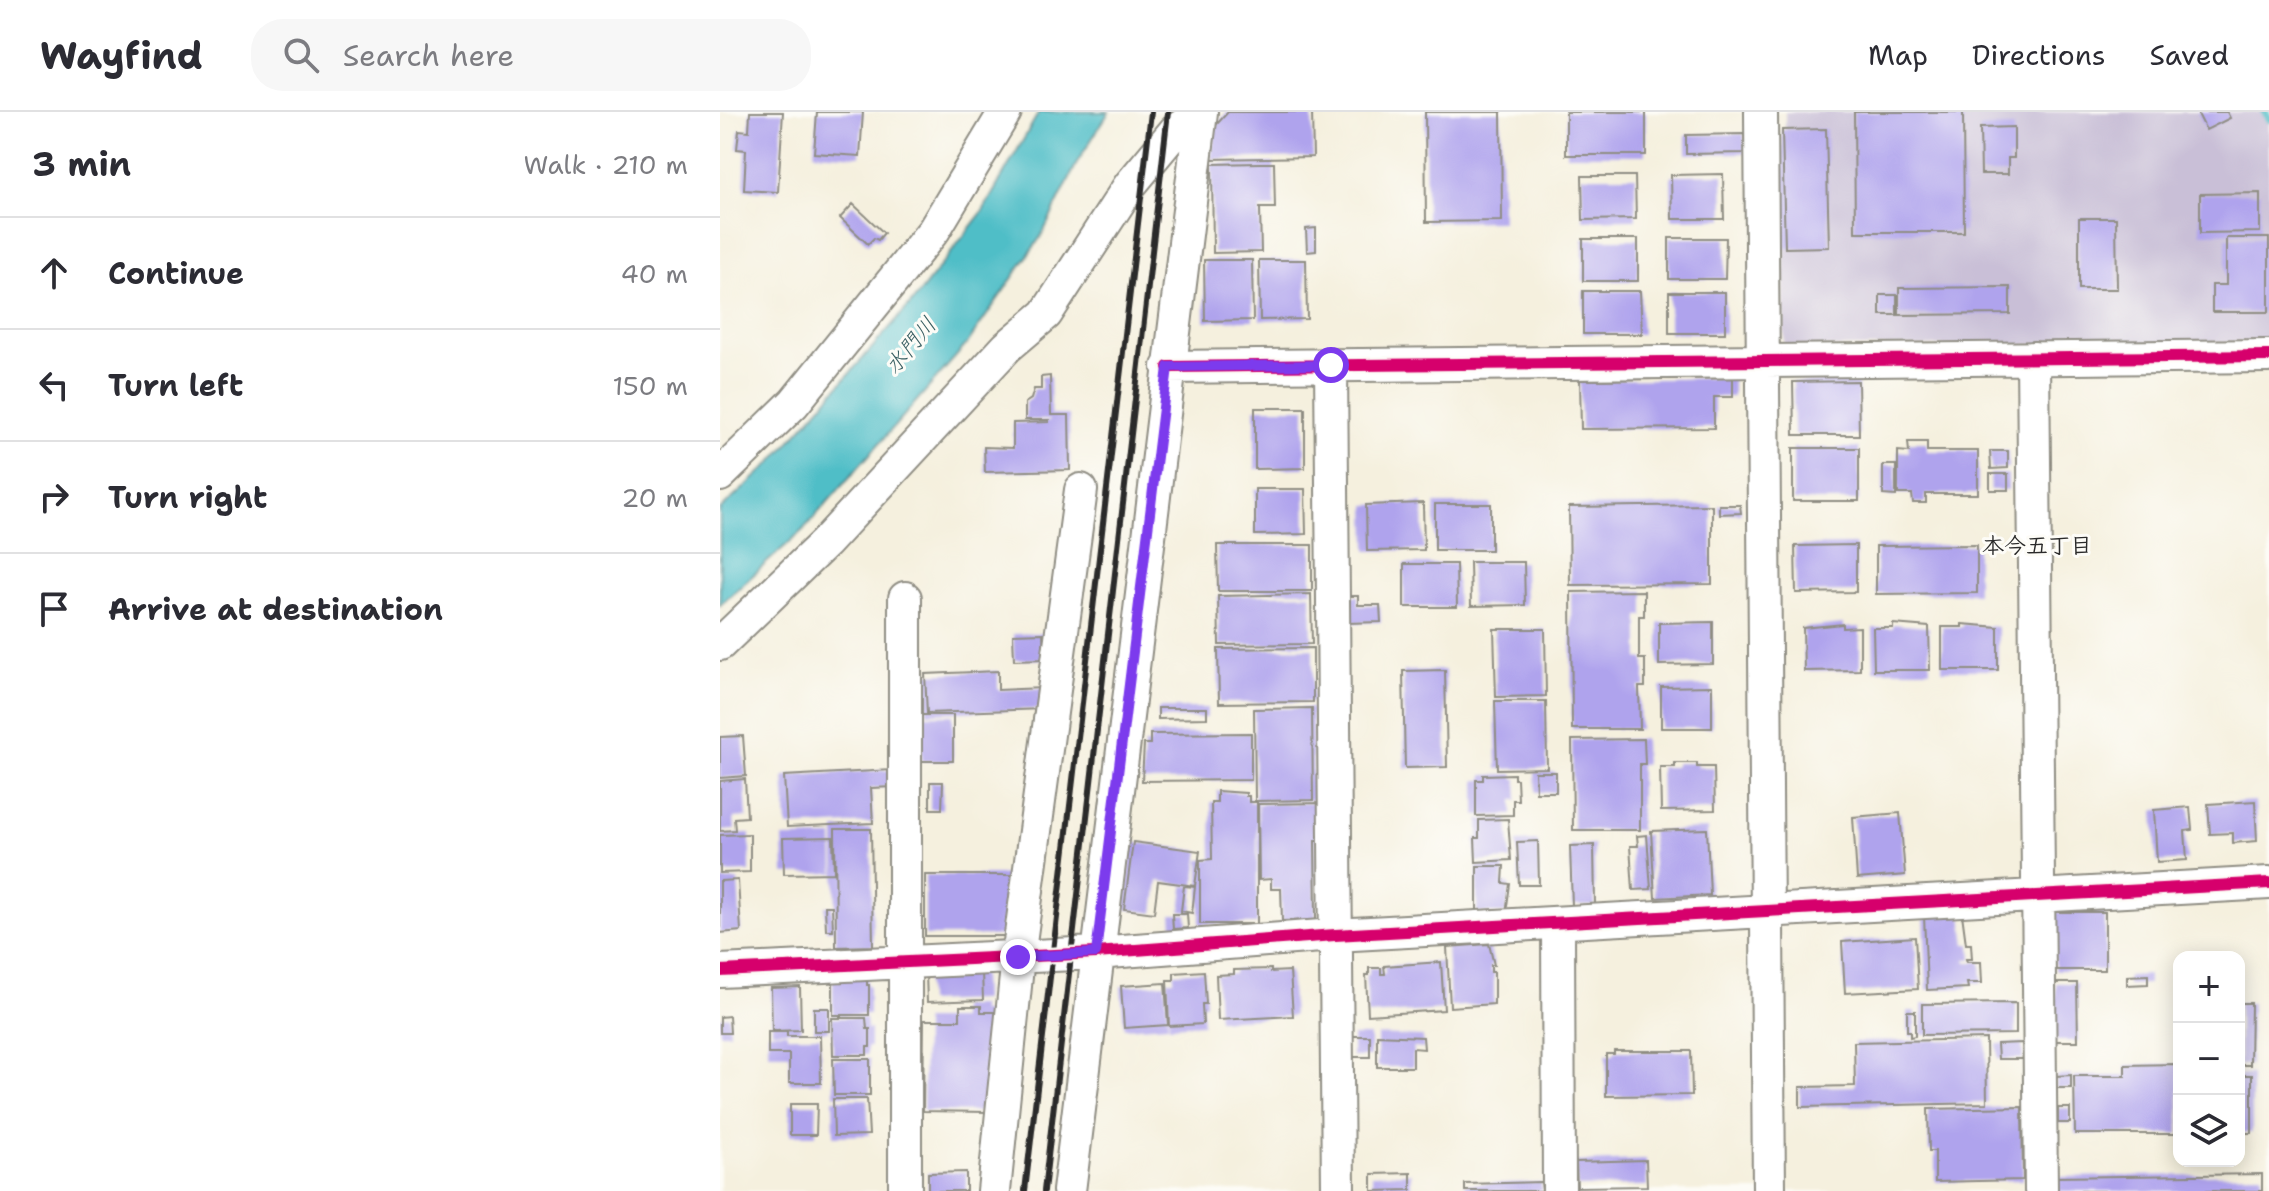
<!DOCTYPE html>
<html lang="en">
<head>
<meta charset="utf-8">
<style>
  :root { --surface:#fff; --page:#f7f7f7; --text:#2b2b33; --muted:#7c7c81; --line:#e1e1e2 }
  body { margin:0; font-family:"Shantell Sans","Klee One",sans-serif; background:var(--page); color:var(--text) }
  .controls { position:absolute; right:24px; bottom:24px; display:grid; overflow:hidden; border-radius:16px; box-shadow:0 4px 20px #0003 }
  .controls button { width:72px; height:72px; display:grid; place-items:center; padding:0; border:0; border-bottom:2px solid var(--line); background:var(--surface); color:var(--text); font:40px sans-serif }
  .stop { position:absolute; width:24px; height:24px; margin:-18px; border:6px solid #7c3aed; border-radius:50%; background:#fff }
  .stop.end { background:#7c3aed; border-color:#fff; box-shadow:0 2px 8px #0008 }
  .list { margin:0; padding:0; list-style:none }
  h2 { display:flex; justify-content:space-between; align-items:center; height:104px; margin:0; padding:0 32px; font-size:34px }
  h2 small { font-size:26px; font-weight:400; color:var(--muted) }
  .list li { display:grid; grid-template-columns:52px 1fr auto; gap:24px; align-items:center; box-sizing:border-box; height:112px; padding:0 32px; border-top:2px solid var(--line) }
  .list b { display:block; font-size:30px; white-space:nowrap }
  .list em { font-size:26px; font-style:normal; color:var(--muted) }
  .icon { flex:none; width:44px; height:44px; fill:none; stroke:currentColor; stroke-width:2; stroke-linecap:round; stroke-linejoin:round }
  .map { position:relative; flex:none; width:1549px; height:1079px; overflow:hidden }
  header { display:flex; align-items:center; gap:48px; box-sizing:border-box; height:112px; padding:0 40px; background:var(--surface); border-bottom:2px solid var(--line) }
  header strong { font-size:38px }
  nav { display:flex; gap:44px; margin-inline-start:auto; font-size:28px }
  .search { width:560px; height:72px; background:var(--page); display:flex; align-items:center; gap:20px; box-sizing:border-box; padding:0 28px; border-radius:32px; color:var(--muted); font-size:30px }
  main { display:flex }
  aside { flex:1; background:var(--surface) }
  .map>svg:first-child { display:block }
</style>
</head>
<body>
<header>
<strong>Wayfind</strong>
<div class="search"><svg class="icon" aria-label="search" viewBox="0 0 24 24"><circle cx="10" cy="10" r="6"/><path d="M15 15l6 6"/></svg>Search here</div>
<nav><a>Map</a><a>Directions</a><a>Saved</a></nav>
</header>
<main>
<aside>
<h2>3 min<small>Walk · 210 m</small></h2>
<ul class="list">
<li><svg class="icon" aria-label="ahead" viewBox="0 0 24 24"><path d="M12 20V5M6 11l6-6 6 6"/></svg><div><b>Continue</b></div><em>40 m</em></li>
<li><svg class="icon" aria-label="left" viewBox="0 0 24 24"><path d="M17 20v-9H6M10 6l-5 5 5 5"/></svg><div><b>Turn left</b></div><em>150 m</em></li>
<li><svg class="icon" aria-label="right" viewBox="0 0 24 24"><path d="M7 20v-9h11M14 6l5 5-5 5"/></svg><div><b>Turn right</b></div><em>20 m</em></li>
<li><svg class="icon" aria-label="arrive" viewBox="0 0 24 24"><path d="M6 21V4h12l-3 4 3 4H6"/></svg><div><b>Arrive at destination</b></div></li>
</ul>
</aside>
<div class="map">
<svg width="1549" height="1079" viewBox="0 0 1549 1079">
  <rect width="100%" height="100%" fill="#fdfcf7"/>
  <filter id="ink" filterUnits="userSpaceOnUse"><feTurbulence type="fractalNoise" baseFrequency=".0125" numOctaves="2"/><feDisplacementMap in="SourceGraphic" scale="16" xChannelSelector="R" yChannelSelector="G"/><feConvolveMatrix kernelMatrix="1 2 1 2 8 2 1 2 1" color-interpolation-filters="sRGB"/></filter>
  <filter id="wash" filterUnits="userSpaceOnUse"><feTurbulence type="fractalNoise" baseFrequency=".006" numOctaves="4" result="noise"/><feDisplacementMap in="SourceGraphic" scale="32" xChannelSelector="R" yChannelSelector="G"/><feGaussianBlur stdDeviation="1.8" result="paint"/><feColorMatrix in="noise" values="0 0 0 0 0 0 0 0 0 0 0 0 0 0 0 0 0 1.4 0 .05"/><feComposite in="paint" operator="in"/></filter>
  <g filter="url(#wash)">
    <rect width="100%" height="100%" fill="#f5f0de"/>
    <path fill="#c9bfd7" d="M1065,0H1549V230L1064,236Z"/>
    <path fill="#50bec7" stroke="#3e7479" stroke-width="2" d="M319,0H389L358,49L322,123L247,232L83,418L0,493V398L52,350L194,188L263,99Z"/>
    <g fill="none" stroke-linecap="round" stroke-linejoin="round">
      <path stroke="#50bec7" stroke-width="8" d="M1545,0L1549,7"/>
    </g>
    <g id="blocks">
      <path fill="#afa3ed" d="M30,0H63L58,80L24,78L26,38L17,37L19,18L29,19Z
        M97,0H143L140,44L94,41Z
        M508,0H592L593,45L491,47L496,13Z
        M705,0H781L782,109L706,110Z
        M846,0H926V43H846Z
        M1134,0H1243L1244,120H1135Z
        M1477,0H1507L1510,6L1486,18Z
        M1294,15V46H1288V62H1261L1260,16Z
        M1106,17L1109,135L1065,136L1062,18Z
        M1024,22L1025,41L966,42V23Z
        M540,51H554L555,96H540L541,140L493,141L492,52Z
        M1003,62L1004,107H952L951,63Z
        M862,64H915L916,107L863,108Z
        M1540,81V120L1480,121V82Z
        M133,92L164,121L158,128L154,126L148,132L120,106Z
        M1359,106H1396L1397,177H1359Z
        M596,116V139L587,140L586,117Z
        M949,126H1006L1005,167H949Z
        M1506,126H1549V200H1492V173H1506Z
        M863,127H918V169H863Z
        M484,148H532L533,208L485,209Z
        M539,148H586L587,207L540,208Z
        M1290,175V202L1179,203V176Z
        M863,179H920L922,222H863Z
        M949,180H1005V221H949Z
        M1160,183H1177V203H1160Z
        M330,264L331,303H349L350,358L265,360L264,335L293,336V311L329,310V308H305V291L311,287L314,277H321V265Z
        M1013,266V285H994V316L861,317L860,268Z
        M1138,269L1139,323H1074L1073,270Z
        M535,296H585V356L535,357Z
        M1188,330H1207V339H1258V382H1206V391H1193L1192,382H1178V339L1189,340Z
        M1073,336H1139V389H1073Z
        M1270,339H1288V356L1271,357Z
        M1163,353H1176V384L1163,383Z
        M1270,362H1288V378H1270Z
        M535,377H585L586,422L535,423Z
        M703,391L704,438L647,439L646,393Z
        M715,392H771V438H715Z
        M992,393V472L850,473L849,395Z
        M999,393H1020L1021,401L999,402Z
        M497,433H592V479H498Z
        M1136,433V480L1076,481L1075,434Z
        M1257,433V481L1156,482V434Z
        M750,450H804L805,493L751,494Z
        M684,452H736L737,495H684Z
        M924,479V504H919V547H925V575H919L920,617H852L851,480Z
        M591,482L592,532L499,533L498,484Z
        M626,484H638V493H660L661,510L626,511Z
        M993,510V552L939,553V511Z
        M1123,512V516L1140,515V558L1084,559L1083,516Z
        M1173,512L1209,515L1210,558H1154L1153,516H1173Z
        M1242,512L1278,515V558H1222V515H1242Z
        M774,517H825L826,584L776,585Z
        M323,521L324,547L294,548L293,522Z
        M593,536V590L499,591L498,537Z
        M725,558L727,655L685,656L683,559Z
        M278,559V578L323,576L324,597L207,601L205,562Z
        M992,574V616H941V575Z
        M775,589H826L827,656L777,657Z
        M438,596H487V606L438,607Z
        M592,596L593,688L535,689L534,597Z
        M202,603H233V649H202Z
        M531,621V668L422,669L424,632H430V622Z
        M23,624L26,664L0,666V625Z
        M924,627L925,652H920V718H853L852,628Z
        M955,651H977V655H994L995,698L941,699L940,655H955Z
        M172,658L173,675L151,676L153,711L67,715L64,664Z
        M815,660H836V680H816Z
        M794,662V667H797L798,688H793V703L756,704V668H763V663Z
        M25,667L27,705L14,706L15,718L0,719V669Z
        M210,670H223L222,697H210Z
        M497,679L526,681V684H529V690H537V812H480V748L492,747L491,690H497Z
        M1535,689L1537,729L1513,731V721L1490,722L1488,692Z
        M601,691V728H595L596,808L562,809L561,777H551V767L539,768L538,692Z
        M1470,695L1472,718L1465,719L1467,748L1437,750L1434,698Z
        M1180,701L1185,763L1137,767L1133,705Z
        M788,707L791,748L756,750L755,726H759V708Z
        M115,717H151L153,834L116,835Z
        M987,717L990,783L935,786L931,719Z
        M30,722V760L0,761V723Z
        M927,723L931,777L913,778L910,734H918L917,724Z
        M113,725L114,761L64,762L63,726Z
        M818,729L819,773H799L797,730Z
        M413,730L480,739L475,774L438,769L434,801L404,797Z
        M874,733L875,794H852L850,734Z
        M757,754H784L783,771L790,772L786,801H757Z
        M205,763H300L292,824H205Z
        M18,768L21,819L0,821V769Z
        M464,774L475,775L472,801L461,799Z
        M105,794H112L113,818H106Z
        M1335,800H1385V858H1335Z
        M452,802H467L468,816L453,817Z
        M1242,802L1246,832H1251L1252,847H1246L1247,850H1261L1262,871H1247L1248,876L1207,878L1204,803Z
        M1195,825L1198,877L1125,881L1122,830Z
        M769,832L774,853H771V860H774V892L730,895L727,835Z
        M721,850L724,898L648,903L646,863H649V856H661V862H665L664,854Z
        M551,857V860L570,859L573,904L498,908L496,863L514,862V858Z
        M262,859L263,888L207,890L206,861Z
        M484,859L486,892H482L483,912L449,914L447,868H454V861Z
        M1428,863V872L1407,873V864Z
        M147,864V873H149V903H113V866Z
        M445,871L448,913L404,916L401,874Z
        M1336,871H1357L1358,929H1336Z
        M80,875L81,918L52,919L51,876Z
        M1296,891V922L1202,923V892Z
        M1519,891H1531L1530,953H1519Z
        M240,894H261V900H288L268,1000L203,999L204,908H240Z
        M94,896H109V919H94Z
        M1187,899H1195V924L1190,925V919H1187Z
        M9,904L10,921H0V905Z
        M112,906H146L147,917H150V935H147V943H113Z
        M48,920H67V924H100L101,971H69V942H48Z
        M657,923L703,925L704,937L693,936V955H657Z
        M632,924H650V945H632Z
        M1266,927L1267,991L1080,995V975L1135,974L1134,930Z
        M1302,931L1303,947H1278L1277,932Z
        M894,939H971L972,983L886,984V942H894Z
        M113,947H150V983H114Z
        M1459,952V1022H1355L1354,964H1405V953Z
        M1351,963V976H1336V964Z
        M1519,963H1532V1021H1519Z
        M113,987H147L149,1023L114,1024Z
        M70,992H97L96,1023H70Z
        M1302,995L1303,1068L1215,1070V1039H1209L1208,997Z
        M1338,996H1350V1011H1338Z
        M926,1048L927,1074L857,1075L856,1050Z
        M246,1060V1079H208V1061Z
        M691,1061V1078L652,1079V1062Z
        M1542,1062V1079H1335V1065Z
        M821,1070L822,1079H745V1072Z"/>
    </g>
  </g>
  <g filter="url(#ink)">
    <use href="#blocks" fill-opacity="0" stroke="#908e84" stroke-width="2"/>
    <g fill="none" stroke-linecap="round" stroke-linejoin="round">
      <g stroke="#908e84" stroke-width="36">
        <path id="minor" d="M1041,0L1049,1079
          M1313,246L1321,1079
          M611,253L618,1079
          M448,255L1549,244
          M0,363L74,291L214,118L285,0
          M0,532L105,431L287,235L326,202L410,73L455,19L480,1
          M838,813L839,1079
          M0,859L376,841L615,823L1549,771
          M185,1079V486
          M274,1079L298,845L361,378
          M349,1079L481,0"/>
      </g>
      <use href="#minor" stroke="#fff" stroke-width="32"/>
      <path stroke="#2b2b2b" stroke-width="6" d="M305,1079L431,0
        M324,1079L448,0"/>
      <g stroke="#fdfcf7" stroke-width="17">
        <path id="cycleway" d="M448,255L1549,244
          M0,859L376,841L615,823L1549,771"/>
      </g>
      <use href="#cycleway" stroke="#d6006c" stroke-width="12"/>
    </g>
  </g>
  <g fill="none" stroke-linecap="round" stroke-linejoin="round" filter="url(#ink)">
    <path stroke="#7c3aed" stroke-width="10" d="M298,845L376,841L448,255L611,253"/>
  </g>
  <g text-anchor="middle" stroke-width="6" stroke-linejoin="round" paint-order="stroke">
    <g font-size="22" font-style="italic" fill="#385e62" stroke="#fdfcf7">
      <text transform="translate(190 233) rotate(-50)" y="8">水門川</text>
    </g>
    <g font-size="22" font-weight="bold" fill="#2b2b2b" stroke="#fdfcf7">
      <text x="1317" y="441">本今五丁目</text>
    </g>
  </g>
</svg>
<div class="controls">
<button>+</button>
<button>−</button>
<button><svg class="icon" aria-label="layers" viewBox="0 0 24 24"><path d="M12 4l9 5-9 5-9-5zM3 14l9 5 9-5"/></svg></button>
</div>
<div class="stop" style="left:611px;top:253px"></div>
<div class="stop end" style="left:298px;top:845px"></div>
</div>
</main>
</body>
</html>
